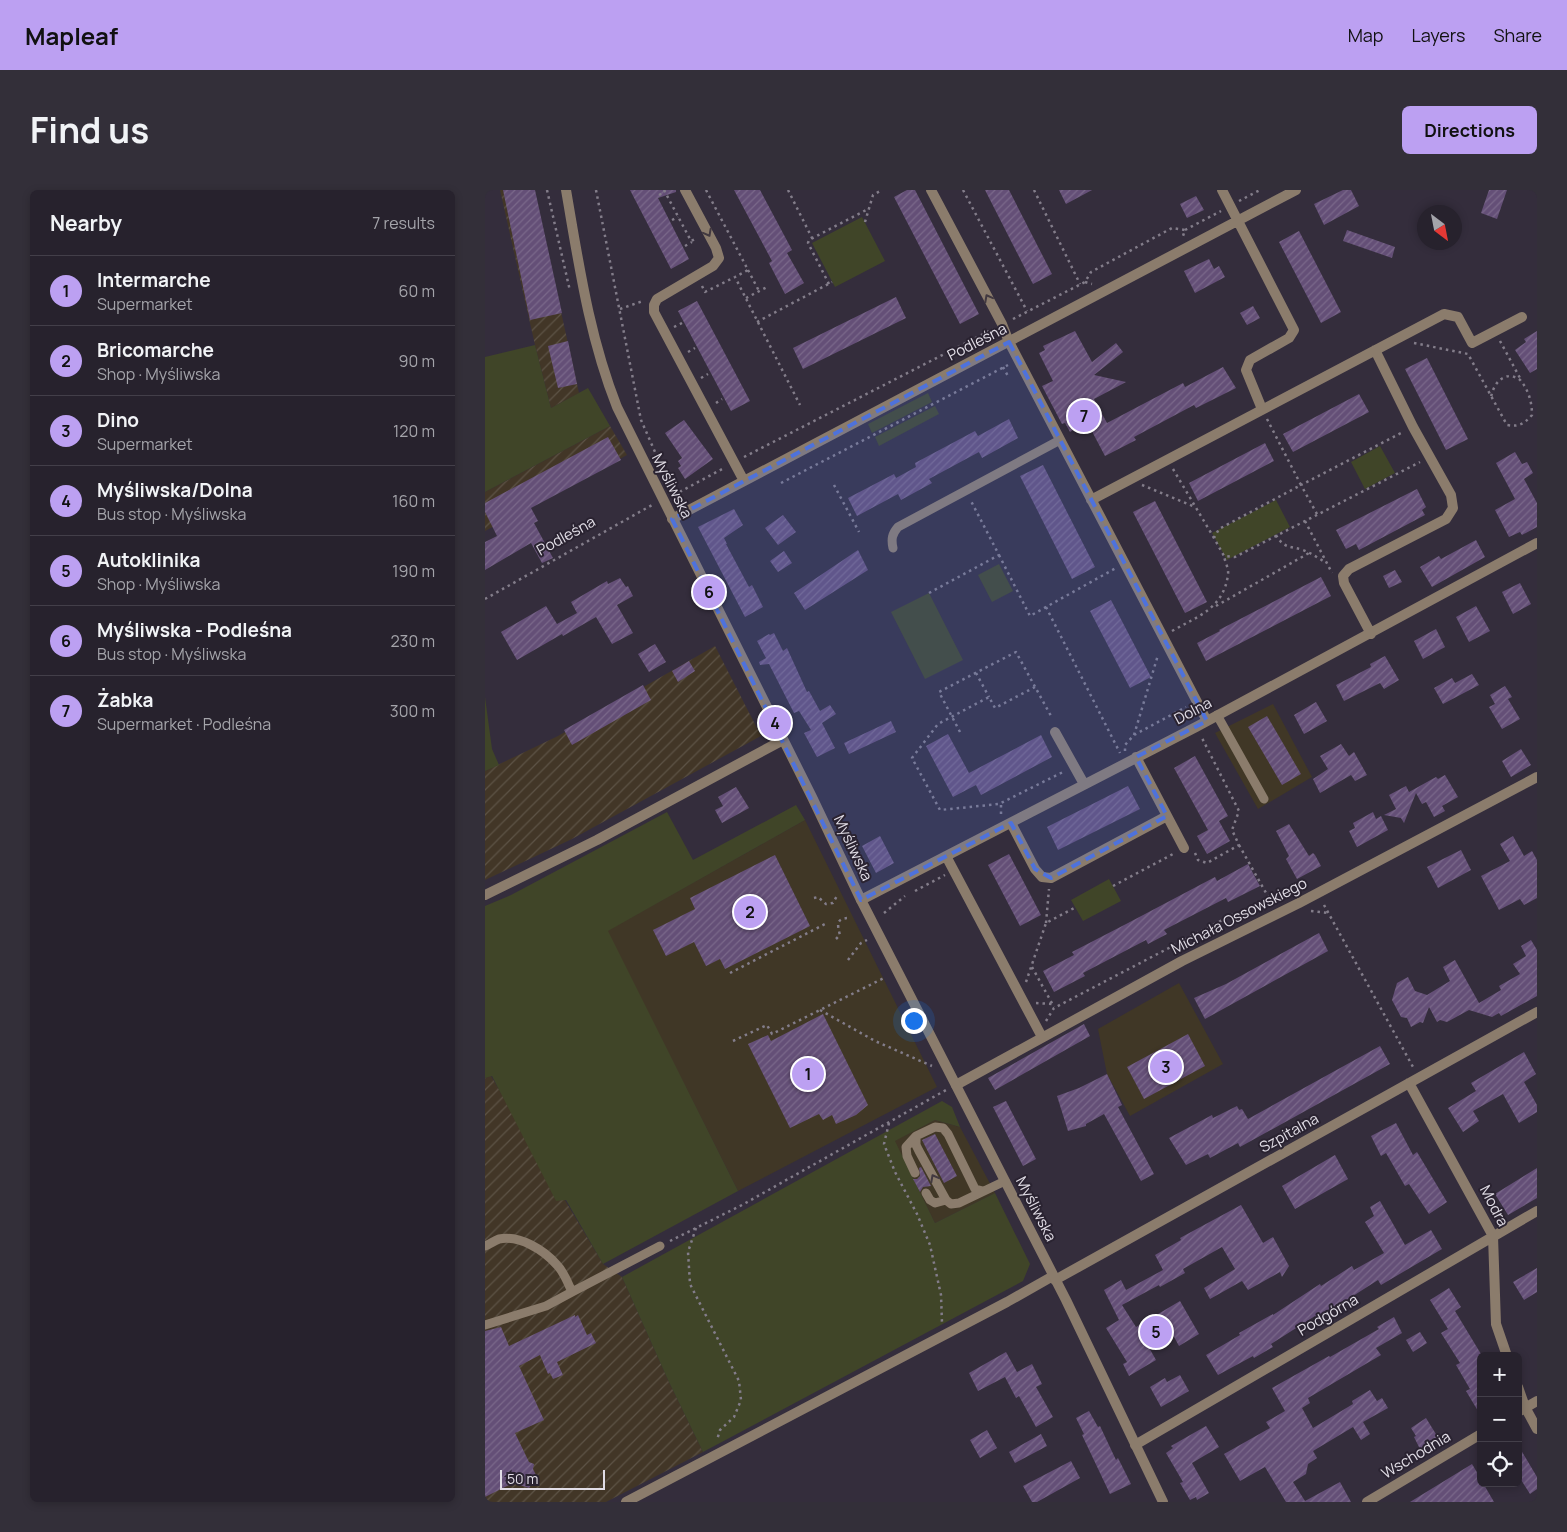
<!DOCTYPE html>
<html lang="en">
<head>
<meta charset="utf-8">
<style>
  :root { --surface:#27222d; --page:#332f39; --text:#f1f3f6; --muted:#a4a4aa; --line:#433f49; --accent:#bca0f2 }
  body { margin:0; font-family:Manrope,sans-serif; background:var(--page); color:var(--text) }
  .controls { position:absolute; right:15px; bottom:15px; display:grid; overflow:hidden; border-radius:8px; box-shadow:0 2px 8px #0003 }
  .controls button { width:45px; height:45px; display:grid; place-items:center; padding:0; border:0; border-bottom:1px solid var(--line); background:var(--surface); color:var(--text); font:25px sans-serif }
  .compass { position:absolute; left:932px; top:15px; width:45px; height:45px; border-radius:50%; background:var(--surface); box-shadow:0 2px 8px #0003; rotate:148deg }
  .scale { position:absolute; left:15px; bottom:12px; width:105px; box-sizing:border-box; padding-left:5px; border:2px solid #e1dde6; border-top:0; font-size:14px; line-height:18px; white-space:nowrap; color:#e1dde6; -webkit-text-stroke:4px #2a2331; paint-order:stroke }
  .you { position:absolute; left:428px; top:830px; width:18px; height:18px; margin:-12px; border:4px solid #fff; border-radius:50%; background:#1a73e8; box-shadow:0 0 0 8px #1a73e833 }
  .badge { display:grid; place-items:center; width:32px; height:32px; border-radius:50%; background:var(--accent); color:#111; font-size:16px; font-weight:700 }
  .pin { position:absolute; translate:-50% -50%; border:2px solid #fff; box-shadow:0 1px 5px #0006 }
  .list { margin:0; padding:0; list-style:none }
  h2 { display:flex; justify-content:space-between; align-items:center; height:65px; margin:0; padding:0 20px; font-size:21px }
  h2 small { font-size:16px; font-weight:400; color:var(--muted) }
  .list li { display:grid; grid-template-columns:32px 1fr auto; gap:15px; align-items:center; box-sizing:border-box; height:70px; padding:0 20px; border-top:1px solid var(--line) }
  .list b { display:block; font-size:19px; white-space:nowrap }
  .list p { margin:0; font-size:16px; white-space:nowrap; color:var(--muted) }
  .list em { font-size:16px; font-style:normal; color:var(--muted) }
  .icon { flex:none; width:28px; height:28px; fill:none; stroke:currentColor; stroke-width:2; stroke-linecap:round; stroke-linejoin:round }
  .map { position:relative; flex:none; width:1052px; height:1312px; overflow:hidden; border-radius:8px }
  header { display:flex; align-items:center; gap:30px; box-sizing:border-box; height:70px; padding:0 25px; background:var(--accent); color:#111 }
  header strong { font-size:24px }
  nav { display:flex; gap:28px; margin-inline-start:auto; font-size:18px }
  .intro { display:flex; align-items:center; justify-content:space-between; box-sizing:border-box; height:120px; padding:0 30px }
  h1 { margin:0; font-size:35px }
  .button { padding:12px 22px; border-radius:8px; background:var(--accent); color:#111; font-size:18px; font-weight:700 }
  main { display:flex; gap:30px; padding:0 30px }
  aside { flex:1; background:var(--surface); border-radius:8px; box-shadow:0 2px 8px #0003 }
  .map>svg:first-child { display:block }
</style>
</head>
<body>
<header>
<strong>Mapleaf</strong>
<nav><a>Map</a><a>Layers</a><a>Share</a></nav>
</header>
<div class="intro"><h1>Find us</h1><a class="button">Directions</a></div>
<main>
<aside>
<h2>Nearby<small>7 results</small></h2>
<ul class="list">
<li><span class="badge">1</span><div><b>Intermarche</b><p>Supermarket</p></div><em>60 m</em></li>
<li><span class="badge">2</span><div><b>Bricomarche</b><p>Shop · Myśliwska</p></div><em>90 m</em></li>
<li><span class="badge">3</span><div><b>Dino</b><p>Supermarket</p></div><em>120 m</em></li>
<li><span class="badge">4</span><div><b>Myśliwska/Dolna</b><p>Bus stop · Myśliwska</p></div><em>160 m</em></li>
<li><span class="badge">5</span><div><b>Autoklinika</b><p>Shop · Myśliwska</p></div><em>190 m</em></li>
<li><span class="badge">6</span><div><b>Myśliwska - Podleśna</b><p>Bus stop · Myśliwska</p></div><em>230 m</em></li>
<li><span class="badge">7</span><div><b>Żabka</b><p>Supermarket · Podleśna</p></div><em>300 m</em></li>
</ul>
</aside>
<div class="map">
<svg width="1052" height="1312" viewBox="0 0 1052 1312">
  <defs>
    <pattern id="industrial-furrows" width="10" height="10" patternUnits="userSpaceOnUse" patternTransform="scale(1.25)"><rect width="10" height="10" fill="#423627"/><path d="M-1 1l2-2M0 10L10 0M9 11l2-2" fill="none" stroke="#5d5346"/></pattern>
    <pattern id="building-hatch" width="6" height="6" patternUnits="userSpaceOnUse" patternTransform="scale(1.25)"><rect width="6" height="6" fill="#644f77"/><path d="M-1 1l2-2M0 6l6-6M5 7l2-2" fill="none" stroke="#7a688a"/></pattern>
  </defs>
  <rect width="100%" height="100%" fill="#342d3c"/>
  <path fill="#403726" d="M788,514L827,587L773,619L730,543Z
    M320,630L452,897L253,1001L122,741Z
    M694,793L738,874L645,926L622,884L613,839Z
    M450,930L475,937L510,1003L450,1033L409,951Z"/>
  <path fill="url(#industrial-furrows)" d="M15,0H49L94,203L66,218L50,155Z
    M125,236L142,265L0,341V302Z
    M230,456L276,546L87,649L0,690V581L73,546Z
    M6,886L118,1074L137,1087L183,1190L218,1262L121,1312H0V888Z"/>
  <path fill="#404528" d="M377,27L400,71L350,97L327,53Z
    M50,155L66,218L103,198L125,236L0,302V167Z
    M443,203L447,212L387,243L383,234Z
    M450,216L454,224L394,256L390,247Z
    M895,256L910,283L880,299L866,272Z
    M791,310L805,337L742,370L727,343Z
    M514,374L528,401L507,412L493,385Z
    M444,403L478,470L440,489L406,422Z
    M0,507L7,559L14,575L0,581Z
    M311,615L320,630L123,741L253,1001L118,1074L81,1010L71,1011L7,886L0,888V716L26,705L182,622L208,670Z
    M624,689L636,711L598,731L586,710Z
    M457,911L467,917L475,937L450,930L410,951L450,1033L510,1003L545,1074L538,1091L218,1262L183,1190L137,1087Z"/>
  <path fill="url(#building-hatch)" d="M18,0H50L77,123L45,130Z
    M145,0H191V2L173,8L204,69L186,79Z
    M249,0H275L307,60L302,63L319,93L300,104L284,73L287,71Z
    M422,0H430L494,124L475,134L409,7Z
    M500,0H524L567,84L548,94Z
    M574,0H607L581,14Z
    M858,0H866L874,16L839,35L829,14Z
    M1004,0H1022L1012,29L996,23Z
    M711,6L719,20L702,28L695,14Z
    M862,40L910,57L907,68L858,51Z
    M814,41L856,122L836,133L794,52Z
    M724,69L729,79L734,76L740,87L710,103L699,81Z
    M411,107L421,128L318,179L308,158Z
    M212,111L265,211L246,221L193,121Z
    M768,116L775,128L762,135L755,123Z
    M590,141L607,172L631,153L638,162L609,185L641,192L609,209L622,233L698,193L700,197L738,177L751,198L711,218L709,215L649,247L651,250L620,266L602,232L585,242L580,233L577,234L557,196L568,191L554,163L560,160L558,156Z
    M1052,141V179L1045,183L1030,160L1041,152L1039,149Z
    M83,151L92,194L73,198L63,156Z
    M942,168L983,249L961,260L920,179Z
    M874,204L884,222L808,262L798,244Z
    M524,229L533,248L497,268L494,262L444,289L447,293L416,310L413,304L372,326L363,308L409,284L411,288L431,277L430,273L490,241L493,246Z
    M199,230L228,269L200,289L193,278L196,276L193,271L197,268L180,243Z
    M123,247L136,270L46,318L53,331L49,333L68,368L57,373L46,353L0,380V352L12,346L0,322V313Z
    M780,253L789,271L713,311L704,293Z
    M1030,262L1037,274L1042,272L1048,283L1039,289L1052,313V337L1037,345L1035,342L1024,347L1010,320L1030,309L1011,273Z
    M558,275L610,377L587,389L535,286Z
    M932,299L941,317L937,320L940,325L874,360L871,354L861,359L851,340Z
    M670,311L722,412L700,423L648,322Z
    M249,319L258,335L239,348L242,354H241L264,397L267,395L278,417L260,427L213,337Z
    M298,325L311,342L293,355L280,338Z
    M991,350L1000,367L947,397L935,377L954,366L956,369Z
    M373,360L383,380L320,420L309,403Z
    M299,361L307,373L293,382L285,371Z
    M910,380L917,392L904,398L898,386Z
    M836,387L846,406L721,471L712,453L735,441L734,440Z
    M135,388L141,397L143,396L148,406L132,415L148,443L127,454L111,427L78,446L77,444L32,470L16,442L61,416L72,434L92,423L86,412L122,391L123,394Z
    M1035,393L1046,414L1028,424L1017,402Z
    M626,410L666,487L645,498L605,421Z
    M991,416L1005,441L984,452L971,427Z
    M951,439L960,457L938,469L929,451Z
    M289,443L298,461L302,458L322,502L324,501L335,521L345,515L351,524L337,533L350,558L332,567L319,543L326,540L314,521L309,523L284,474L275,475L274,472L281,468L272,451L284,444L285,445Z
    M170,454L181,472L164,482L153,464Z
    M900,466L914,490L899,499L895,493L859,511L851,495L886,477L885,474Z
    M204,471L210,481L193,492L187,481Z
    M987,484L994,495L958,514L949,498L967,488L970,493Z
    M158,495L166,510L87,555L79,540Z
    M1020,496L1027,507L1023,509L1035,529L1017,539L1004,517L1010,514L1005,505Z
    M831,512L842,531L819,544L809,525Z
    M782,526L816,584L797,595L763,537Z
    M406,531L411,542L364,564L359,553Z
    M463,544L484,583L556,545L567,567L496,605L491,595L468,607L441,556Z
    M856,554L864,566L869,562L882,585L870,591L866,585L835,603L828,589L843,579L835,566Z
    M1036,559L1046,575L1026,587L1017,571Z
    M710,566L743,626L734,631L745,651L722,664L712,646L723,640L689,578Z
    M960,585L973,607L957,616L960,621L949,627L941,612L937,614L931,603L919,633L916,628L899,625L911,619L904,605L921,596L924,602L951,587L953,589Z
    M643,596L655,619L573,660L562,637Z
    M251,597L264,618L237,633L230,620L238,616L233,607Z
    M888,622L891,629L896,626L903,640L872,657L864,641L870,638L868,633Z
    M804,634L824,666L828,663L830,665L836,676L812,689L801,669L804,666L791,641Z
    M395,646L409,673L391,683L377,656Z
    M1028,646L1039,666L1047,661L1052,670V708L1039,715L1035,709L1014,720L996,686L1025,671L1015,654Z
    M976,660L986,680L953,698L942,677Z
    M524,664L556,725L535,736L503,675Z
    M290,665L325,736L240,779L235,769L221,776L209,752L181,766L168,740L210,719L205,708Z
    M763,674L775,696L743,712L741,708L679,740L682,744L663,754L661,750L598,783L600,786L569,802L558,781L589,765L587,762L643,733L730,687L732,691Z
    M834,743L843,761L720,829L709,808L741,794Z
    M1046,750L1052,760V806L1016,826L1014,823L1007,827L984,820L962,832L955,830L952,832L944,817L938,833L935,832L926,837L922,828L916,827L907,810L912,793L923,787L930,801L942,805L965,791L958,777L970,770L994,813L1016,800L1014,796L1035,784L1028,774L1041,766L1036,756Z
    M338,824L383,915L371,925L351,934L347,925L338,930L334,924L305,938L263,854L283,845L286,851Z
    M599,834L605,846L510,900L503,888Z
    M703,844L720,876L659,909L642,877Z
    M895,856L905,874L755,957L753,953L725,968L723,964L701,975L684,948L727,925L728,928L752,916L754,920L757,919L763,929Z
    M1039,862L1051,884L1039,892L1052,915V922L1034,933L1018,904L988,921L994,931L978,942L963,918L991,901L986,893Z
    M622,884L637,915L633,917L669,984L656,991L619,924L601,934V936L583,941L572,906L594,898Z
    M521,911L551,969L538,976L508,917Z
    M911,933L928,965L932,962L962,1012L944,1024L924,994L920,996L901,963L896,966L886,946Z
    M450,944L472,986L459,993L437,950Z
    M850,965L863,989L810,1019L797,996Z
    M436,977L446,996L438,997L435,1002L428,989H432L435,986L434,978Z
    M1052,978V1008L1023,1025L1010,1004Z
    M895,1011L920,1055L946,1040L957,1059L896,1095L893,1090L832,1129L830,1126L786,1154L788,1157L769,1168L768,1166L733,1185L721,1165L755,1145L754,1143L788,1124V1125L835,1094L836,1096L867,1076L869,1080L899,1063L880,1032L889,1026L885,1017Z
    M756,1015L778,1053L788,1047L804,1076L797,1087L795,1082L763,1100L757,1091L725,1109L719,1098L750,1079L737,1057L698,1079L700,1083L675,1097L674,1095L637,1115L651,1137L695,1111L714,1144L694,1156L682,1134L658,1147L671,1170L644,1186L638,1174L642,1172L621,1138L634,1130L619,1100L636,1090L641,1100L678,1080L670,1065L696,1050L695,1048Z
    M1052,1078V1102L1039,1110L1028,1092Z
    M964,1098L976,1117L970,1121L996,1164V1226L981,1201L985,1199L971,1175L975,1173L956,1143L963,1139L945,1110Z
    M90,1125V1127L93,1125L102,1145L106,1143L111,1153L72,1172L78,1185L68,1189L65,1183L63,1184L55,1165L34,1176L59,1230L30,1243L44,1272L49,1274L48,1279L52,1287L44,1298L28,1293L0,1307V1141L16,1137L24,1156Z
    M909,1127L917,1143L891,1158L896,1165L823,1208L825,1213L817,1218L828,1238L868,1214L867,1211L885,1200L892,1211L897,1208L903,1218L878,1232L885,1244L876,1250L868,1237L828,1261L832,1268L823,1274L821,1284L808,1292L820,1311L855,1292L866,1312H801L780,1277L755,1291L739,1264L785,1238L781,1232L800,1221L787,1198L844,1166L845,1167L894,1139L892,1137Z
    M935,1142L942,1153L928,1162L921,1150Z
    M521,1162L532,1182L547,1174L557,1194L551,1197L568,1227L551,1237L534,1206L531,1208L520,1187L493,1201L484,1183Z
    M695,1185L704,1201L676,1217L665,1197L680,1188L682,1192Z
    M604,1221L613,1237L615,1236L631,1270L633,1268L646,1294L625,1304L597,1245L599,1244L591,1228Z
    M941,1228L954,1249L935,1259L929,1247L931,1246L926,1238Z
    M721,1236L734,1257L707,1273L724,1303L712,1310L711,1307L705,1310L695,1293L698,1292L681,1263L688,1258L686,1256Z
    M502,1240L512,1258L495,1268L485,1250Z
    M556,1244L562,1256L530,1273L524,1262Z
    M1033,1255L1052,1287V1299L1045,1304L1033,1285Z
    M586,1271L595,1288L552,1312H547L538,1296Z
    M987,1274L993,1284H992L996,1293H998L1009,1312H925Z"/>
  <g fill="none" stroke-linecap="round" stroke-linejoin="round">
    <path stroke="#837d8a" stroke-width="2.5" stroke-dasharray="2.5 4" stroke-linecap="butt" d="M62,0L85,101
      M111,0L156,230L174,271
      M179,0L206,51L212,48
      M221,0L263,80L250,87
      M303,0L329,52
      M478,0L542,121
      M549,0L595,94
      M174,5L180,2
      M754,11L775,0
      M187,30L193,27
      M380,32L388,5L397,0
      M700,40L736,21
      M200,56L207,52
      M263,80L274,101
      M600,92L607,94
      M344,94L323,53L324,50L383,19
      M217,96L220,102L250,87L315,215
      M261,108L284,96
      M135,119L158,111
      M528,129L600,92L606,82L687,38L700,40L698,46
      M272,132L347,92
      M189,137L197,133
      M1015,151L1035,188
      M929,153L983,164L1022,235C1034,237 1039,234 1047,225C1047,213 1044,201 1036,191C1034,188 1030,187 1026,186C1014,186 1008,197 1006,207
      M203,162L210,158
      M518,177L524,188
      M216,188L223,184
      M231,213L237,209
      M782,229L816,295L734,339L729,348L739,366L750,367L935,272
      M259,267L508,139
      M688,279L729,348
      M296,293L523,175
      M349,295L374,342
      M657,295L710,317
      M189,305L239,278
      M832,324L816,295L918,242
      M820,331L847,383
      M791,345C799,359 806,356 818,360C826,363 833,368 840,372
      M514,365L545,426L631,378
      M444,403L514,365L486,311
      M0,409L167,315
      M731,416L824,363
      M561,417L635,563
      M687,441C713,426 738,419 743,385C744,379 740,372 739,366
      M491,483L504,507
      M550,497L510,518L504,507L453,534L427,568L455,620L514,614L580,581
      M475,542L454,502L531,462L566,526
      M649,545L673,465
      M640,561V555L649,545L701,517
      M516,624V613
      M754,655L785,710L783,716
      M710,663L713,670L722,673L754,655L747,640L754,621L716,546
      M628,696L688,664
      M430,701L460,685
      M329,708L333,707L341,714L348,713L353,704
      M839,715L928,877
      M826,721L844,723
      M399,723L420,706
      M561,733L564,699
      M351,749L355,745C352,734 351,728 365,728
      M363,770L376,753L382,750
      M547,777L569,817
      M245,783L342,733
      M541,792L561,733L591,717
      M551,813L567,814
      M335,820L390,851L447,876
      M561,831L569,818L751,723L759,728
      M248,851L282,835L287,844L401,787
      M404,933L399,954L410,982L432,1024L445,1055L456,1105L457,1133
      M211,1038L203,1062L205,1094L254,1191L256,1210L249,1227L235,1240L232,1250
      M185,1051L257,1015L461,900"/>
    <path stroke="#8b7c6c" stroke-width="9" d="M408,358C406,349 407,344 413,337L575,250
      M732,525L779,609
      M430,983L422,966L421,957L431,946
      M498,1001L490,999L463,944L458,938L450,937L431,946V955L434,961L461,1010L466,1014L474,1013L520,991
      M441,1003L445,1010L450,1013L461,1010
      M0,1056C5,1054 9,1051 14,1049C35,1045 59,1060 72,1075C79,1082 83,1093 87,1102L175,1056
      M0,1135L61,1116L87,1102"/>
    <path stroke="#8b7c6c" stroke-width="10" d="M200,0L231,58L234,68L228,76L172,109L169,115V122L259,291
      M446,0L517,134L524,152
      M737,0L809,140L804,148L765,170L761,180L777,219
      M523,150L722,531
      M606,310L959,124L973,127L987,153L1037,127
      M187,329L811,0
      M886,444L859,393L858,386L864,379L961,329L968,318L966,305L928,237L890,160
      M570,542L599,594
      M651,567L699,658
      M526,633L550,679L557,687L566,688L682,626
      M461,666L557,847
      M0,705L112,650L298,550
      M376,710L711,537L1052,353
      M924,893L1008,1046L1011,1134L1022,1166
      M471,895L697,771L814,713L1052,587
      M570,1090L1052,822
      M1033,1197L1040,1217L1052,1239
      M1033,1222L1052,1211
      M650,1255L1052,1021
      M141,1312L522,1112L568,1086
      M882,1312L996,1244"/>
    <path stroke="#8b7c6c" stroke-width="10" d="M81,0C94,75 104,146 132,217L327,607L376,710L581,1110L678,1312"/>
  </g>
  <defs><path id="oneway-chevron" d="M-2-3.5L2.5 0L-2 3.5" fill="none" stroke-width="1.6" stroke-linecap="round" stroke-linejoin="round" transform="scale(1.25)"/></defs>
  <g stroke="#423940">
    <use href="#oneway-chevron" transform="translate(223 43) rotate(62)"/>
    <use href="#oneway-chevron" transform="translate(503 108) rotate(-118)"/>
    <use href="#oneway-chevron" transform="translate(449 988) rotate(-118)"/>
  </g>
  <path fill="#4e72dc" fill-opacity="0.2" stroke="#4e72dc" stroke-width="4" stroke-dasharray="10 6" stroke-linejoin="round" d="M524,152L722,531L651,567L682,626L566,688L550,679L526,633L376,710L187,329Z"/>
  <g text-anchor="middle" stroke-width="4" stroke-linejoin="round" paint-order="stroke">
    <g font-size="15" fill="#e1dde6" stroke="#2a2331">
      <text transform="translate(492 152) rotate(-27)" y="5">Podleśna</text>
      <text transform="translate(187 296) rotate(63)" y="5">Myśliwska</text>
      <text transform="translate(81 346) rotate(-29)" y="5">Podleśna</text>
      <text transform="translate(708 521) rotate(-28)" y="5">Dolna</text>
      <text transform="translate(368 658) rotate(65)" y="5">Myśliwska</text>
      <text transform="translate(754 726) rotate(-27)" y="5">Michała Ossowskiego</text>
      <text transform="translate(804 943) rotate(-29)" y="5">Szpitalna</text>
      <text transform="translate(1009 1016) rotate(63)" y="5">Modra</text>
      <text transform="translate(551 1019) rotate(63)" y="5">Myśliwska</text>
      <text transform="translate(843 1125) rotate(-30)" y="5">Podgórna</text>
      <text transform="translate(931 1265) rotate(-31)" y="5">Wschodnia</text>
    </g>
  </g>
</svg>
<div class="controls">
<button>+</button>
<button>−</button>
<button><svg class="icon" aria-label="locate" viewBox="0 0 24 24"><circle cx="12" cy="12" r="6"/><path d="M12 2v4M12 18v4M2 12h4M18 12h4"/></svg></button>
</div>
<svg class="compass" viewBox="-18 -18 36 36"><path d="M0-13l5 13h-10z" fill="#e53935"/><path d="M0 13l5-13h-10z" fill="#a4a4aa"/></svg>
<div class="scale">50 m</div>
<div class="you"></div>
<div class="pin badge" style="left:323px;top:884px">1</div>
<div class="pin badge" style="left:265px;top:722px">2</div>
<div class="pin badge" style="left:681px;top:877px">3</div>
<div class="pin badge" style="left:290px;top:533px">4</div>
<div class="pin badge" style="left:671px;top:1142px">5</div>
<div class="pin badge" style="left:224px;top:402px">6</div>
<div class="pin badge" style="left:599px;top:226px">7</div>
</div>
</main>
</body>
</html>
